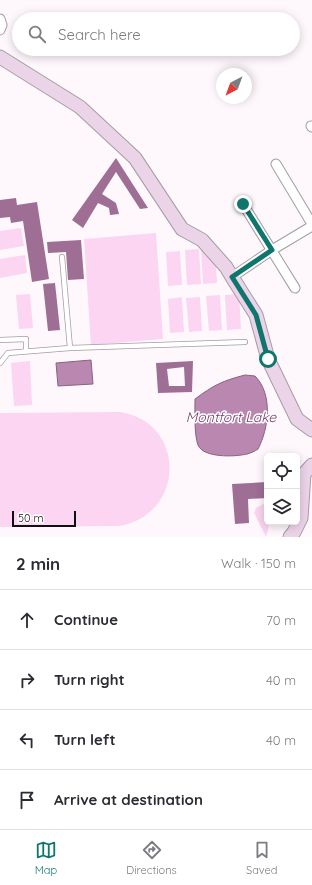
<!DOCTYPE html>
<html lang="en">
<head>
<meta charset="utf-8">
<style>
  :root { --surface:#fff; --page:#f2f2f3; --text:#2b2b33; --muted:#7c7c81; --line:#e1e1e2; --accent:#0f766e }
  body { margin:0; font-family:Quicksand,sans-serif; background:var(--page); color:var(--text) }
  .controls { position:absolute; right:12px; bottom:12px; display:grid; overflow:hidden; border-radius:6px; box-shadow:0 2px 10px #0003 }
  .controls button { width:36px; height:36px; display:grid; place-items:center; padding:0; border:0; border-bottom:1px solid var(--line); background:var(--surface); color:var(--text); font:20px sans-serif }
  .compass { position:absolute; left:216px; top:68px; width:36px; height:36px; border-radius:50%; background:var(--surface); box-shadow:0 2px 10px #0003; rotate:221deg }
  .scale { position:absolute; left:12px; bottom:10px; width:64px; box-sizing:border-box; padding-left:4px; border:2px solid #111011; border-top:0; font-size:11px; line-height:14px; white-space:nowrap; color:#111011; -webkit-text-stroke:3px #fff; paint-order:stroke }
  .stop { position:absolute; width:12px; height:12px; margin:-9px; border:3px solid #0f766e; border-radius:50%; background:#fff }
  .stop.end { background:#0f766e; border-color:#fff; box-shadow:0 1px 4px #0008 }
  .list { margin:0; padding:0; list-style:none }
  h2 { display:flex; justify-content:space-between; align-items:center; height:52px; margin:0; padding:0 16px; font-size:17px }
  h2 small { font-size:13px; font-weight:400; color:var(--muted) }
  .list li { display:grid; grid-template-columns:26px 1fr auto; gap:12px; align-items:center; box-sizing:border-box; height:60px; padding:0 16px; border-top:1px solid var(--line) }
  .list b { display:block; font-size:15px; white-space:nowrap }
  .list em { font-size:13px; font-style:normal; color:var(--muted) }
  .icon { flex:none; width:22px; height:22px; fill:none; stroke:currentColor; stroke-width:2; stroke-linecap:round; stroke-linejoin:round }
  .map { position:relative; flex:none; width:312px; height:537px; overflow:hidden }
  .search { position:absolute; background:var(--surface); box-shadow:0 2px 10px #0003; left:12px; right:12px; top:12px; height:44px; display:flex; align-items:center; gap:10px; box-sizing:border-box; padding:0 14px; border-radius:22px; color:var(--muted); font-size:15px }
  .sheet { height:292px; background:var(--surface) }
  nav { display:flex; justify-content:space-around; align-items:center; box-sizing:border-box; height:56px; border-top:1px solid var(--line); background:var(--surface); font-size:11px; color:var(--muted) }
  nav a { display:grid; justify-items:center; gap:2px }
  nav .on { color:var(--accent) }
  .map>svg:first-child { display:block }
</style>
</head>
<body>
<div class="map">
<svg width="312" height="537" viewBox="0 0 312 537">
  <rect width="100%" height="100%" fill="#fef8fc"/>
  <path fill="#fbd5f2" d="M21,228L24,246L0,250V231Z
    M156,233L163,339L91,345L84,239Z
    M215,248L217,283L203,284L201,249Z
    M199,249L201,284L187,285L185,250Z
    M180,251L182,285L168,286L166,252Z
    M25,255L27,273L0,278V259Z
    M30,294L33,328L19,329L16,295Z
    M239,294L241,329L227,330L225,295Z
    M220,295L222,330L209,331L206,296Z
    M182,297L184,332L170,333L168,299Z
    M200,297L202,331L189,332L186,298Z
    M30,361L32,405L14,406L11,363Z
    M119,412C187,421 186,515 119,526L0,527V413Z
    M263,504H267V522H270L266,537L254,513L256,508Z"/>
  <path fill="#b987af" stroke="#876380" d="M91,360L93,384L58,386L56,363Z
    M245,375L255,376C273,394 269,428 258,449C255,451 251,453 247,454C235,457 203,458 198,445C194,435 195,410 195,399C214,385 222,381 245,375Z"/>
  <path fill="#9e6e95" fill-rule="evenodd" d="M116,158L148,208L140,209L116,172L102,194L116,203L119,214L110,215L109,208L98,203L83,228L72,220Z
    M16,198L17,205L37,202L49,279L32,282L23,221L11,223L10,217L0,218V200Z
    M81,240L84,279L68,280L66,252L48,253L47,242Z
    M55,283L60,330L48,331L43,284Z
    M193,361L192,392L158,393L156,363ZM184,367L185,386H169L167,369Z
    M267,482V498L248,499L249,523L235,524L232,484Z"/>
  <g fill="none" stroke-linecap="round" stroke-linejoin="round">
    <g stroke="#a29da1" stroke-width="6">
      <path id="service" d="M0,340L26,339V350
        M70,348L245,342
        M0,363L8,353L70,348L62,257"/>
    </g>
    <g stroke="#a29da1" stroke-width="11">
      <path id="minor" d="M0,19L2,25L0,30
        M311,126L312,127
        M276,164L312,224
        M243,204L295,288
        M232,277L272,250L312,226"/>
    </g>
    <g stroke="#a29da1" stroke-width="15">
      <path id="secondary" d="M0,57L80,107L135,158L182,229L202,240L226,267L232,277L256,315L268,359L297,419L312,430
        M290,537L294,532L301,518L304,474L312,465"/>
    </g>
    <use href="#service" stroke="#fff" stroke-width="4.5"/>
    <use href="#minor" stroke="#fff" stroke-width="9"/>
    <use href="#secondary" stroke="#ecd4e8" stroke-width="13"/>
  </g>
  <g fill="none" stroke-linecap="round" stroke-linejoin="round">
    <path stroke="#0f766e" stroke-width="5" d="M243,204L272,250L232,277L256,315L268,359"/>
  </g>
  <g text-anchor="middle" stroke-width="3" stroke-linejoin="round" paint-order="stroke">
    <g font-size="14" font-style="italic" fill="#77396d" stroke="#fff">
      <text x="231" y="422">Montfort Lake</text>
    </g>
  </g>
</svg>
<div class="controls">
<button><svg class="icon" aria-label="locate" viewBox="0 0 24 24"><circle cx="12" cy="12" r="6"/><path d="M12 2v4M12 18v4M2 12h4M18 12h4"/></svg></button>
<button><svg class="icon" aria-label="layers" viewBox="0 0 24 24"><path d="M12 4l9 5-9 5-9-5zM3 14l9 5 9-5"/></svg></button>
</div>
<svg class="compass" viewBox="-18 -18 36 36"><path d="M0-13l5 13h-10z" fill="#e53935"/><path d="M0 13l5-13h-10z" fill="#7c7c81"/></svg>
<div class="scale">50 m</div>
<div class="stop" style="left:268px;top:359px"></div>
<div class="stop end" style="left:243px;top:204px"></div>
<div class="search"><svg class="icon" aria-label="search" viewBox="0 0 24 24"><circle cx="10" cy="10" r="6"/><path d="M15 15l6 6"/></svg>Search here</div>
</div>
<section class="sheet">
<h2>2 min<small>Walk · 150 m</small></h2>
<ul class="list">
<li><svg class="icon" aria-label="ahead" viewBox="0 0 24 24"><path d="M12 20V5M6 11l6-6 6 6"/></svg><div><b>Continue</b></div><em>70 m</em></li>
<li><svg class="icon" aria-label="right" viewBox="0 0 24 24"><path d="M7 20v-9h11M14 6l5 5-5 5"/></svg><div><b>Turn right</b></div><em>40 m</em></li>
<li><svg class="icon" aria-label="left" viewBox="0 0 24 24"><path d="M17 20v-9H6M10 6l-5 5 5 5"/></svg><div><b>Turn left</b></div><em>40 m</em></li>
<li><svg class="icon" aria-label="arrive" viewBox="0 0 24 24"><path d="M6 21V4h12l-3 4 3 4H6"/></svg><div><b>Arrive at destination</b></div></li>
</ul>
</section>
<nav>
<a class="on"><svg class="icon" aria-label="map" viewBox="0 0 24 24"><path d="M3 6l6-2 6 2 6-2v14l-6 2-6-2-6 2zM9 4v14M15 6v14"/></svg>Map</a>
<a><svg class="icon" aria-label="directions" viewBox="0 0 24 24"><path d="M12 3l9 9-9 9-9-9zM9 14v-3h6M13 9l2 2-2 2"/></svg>Directions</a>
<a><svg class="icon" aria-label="saved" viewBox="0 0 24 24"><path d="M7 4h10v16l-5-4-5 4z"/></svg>Saved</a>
</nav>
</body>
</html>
